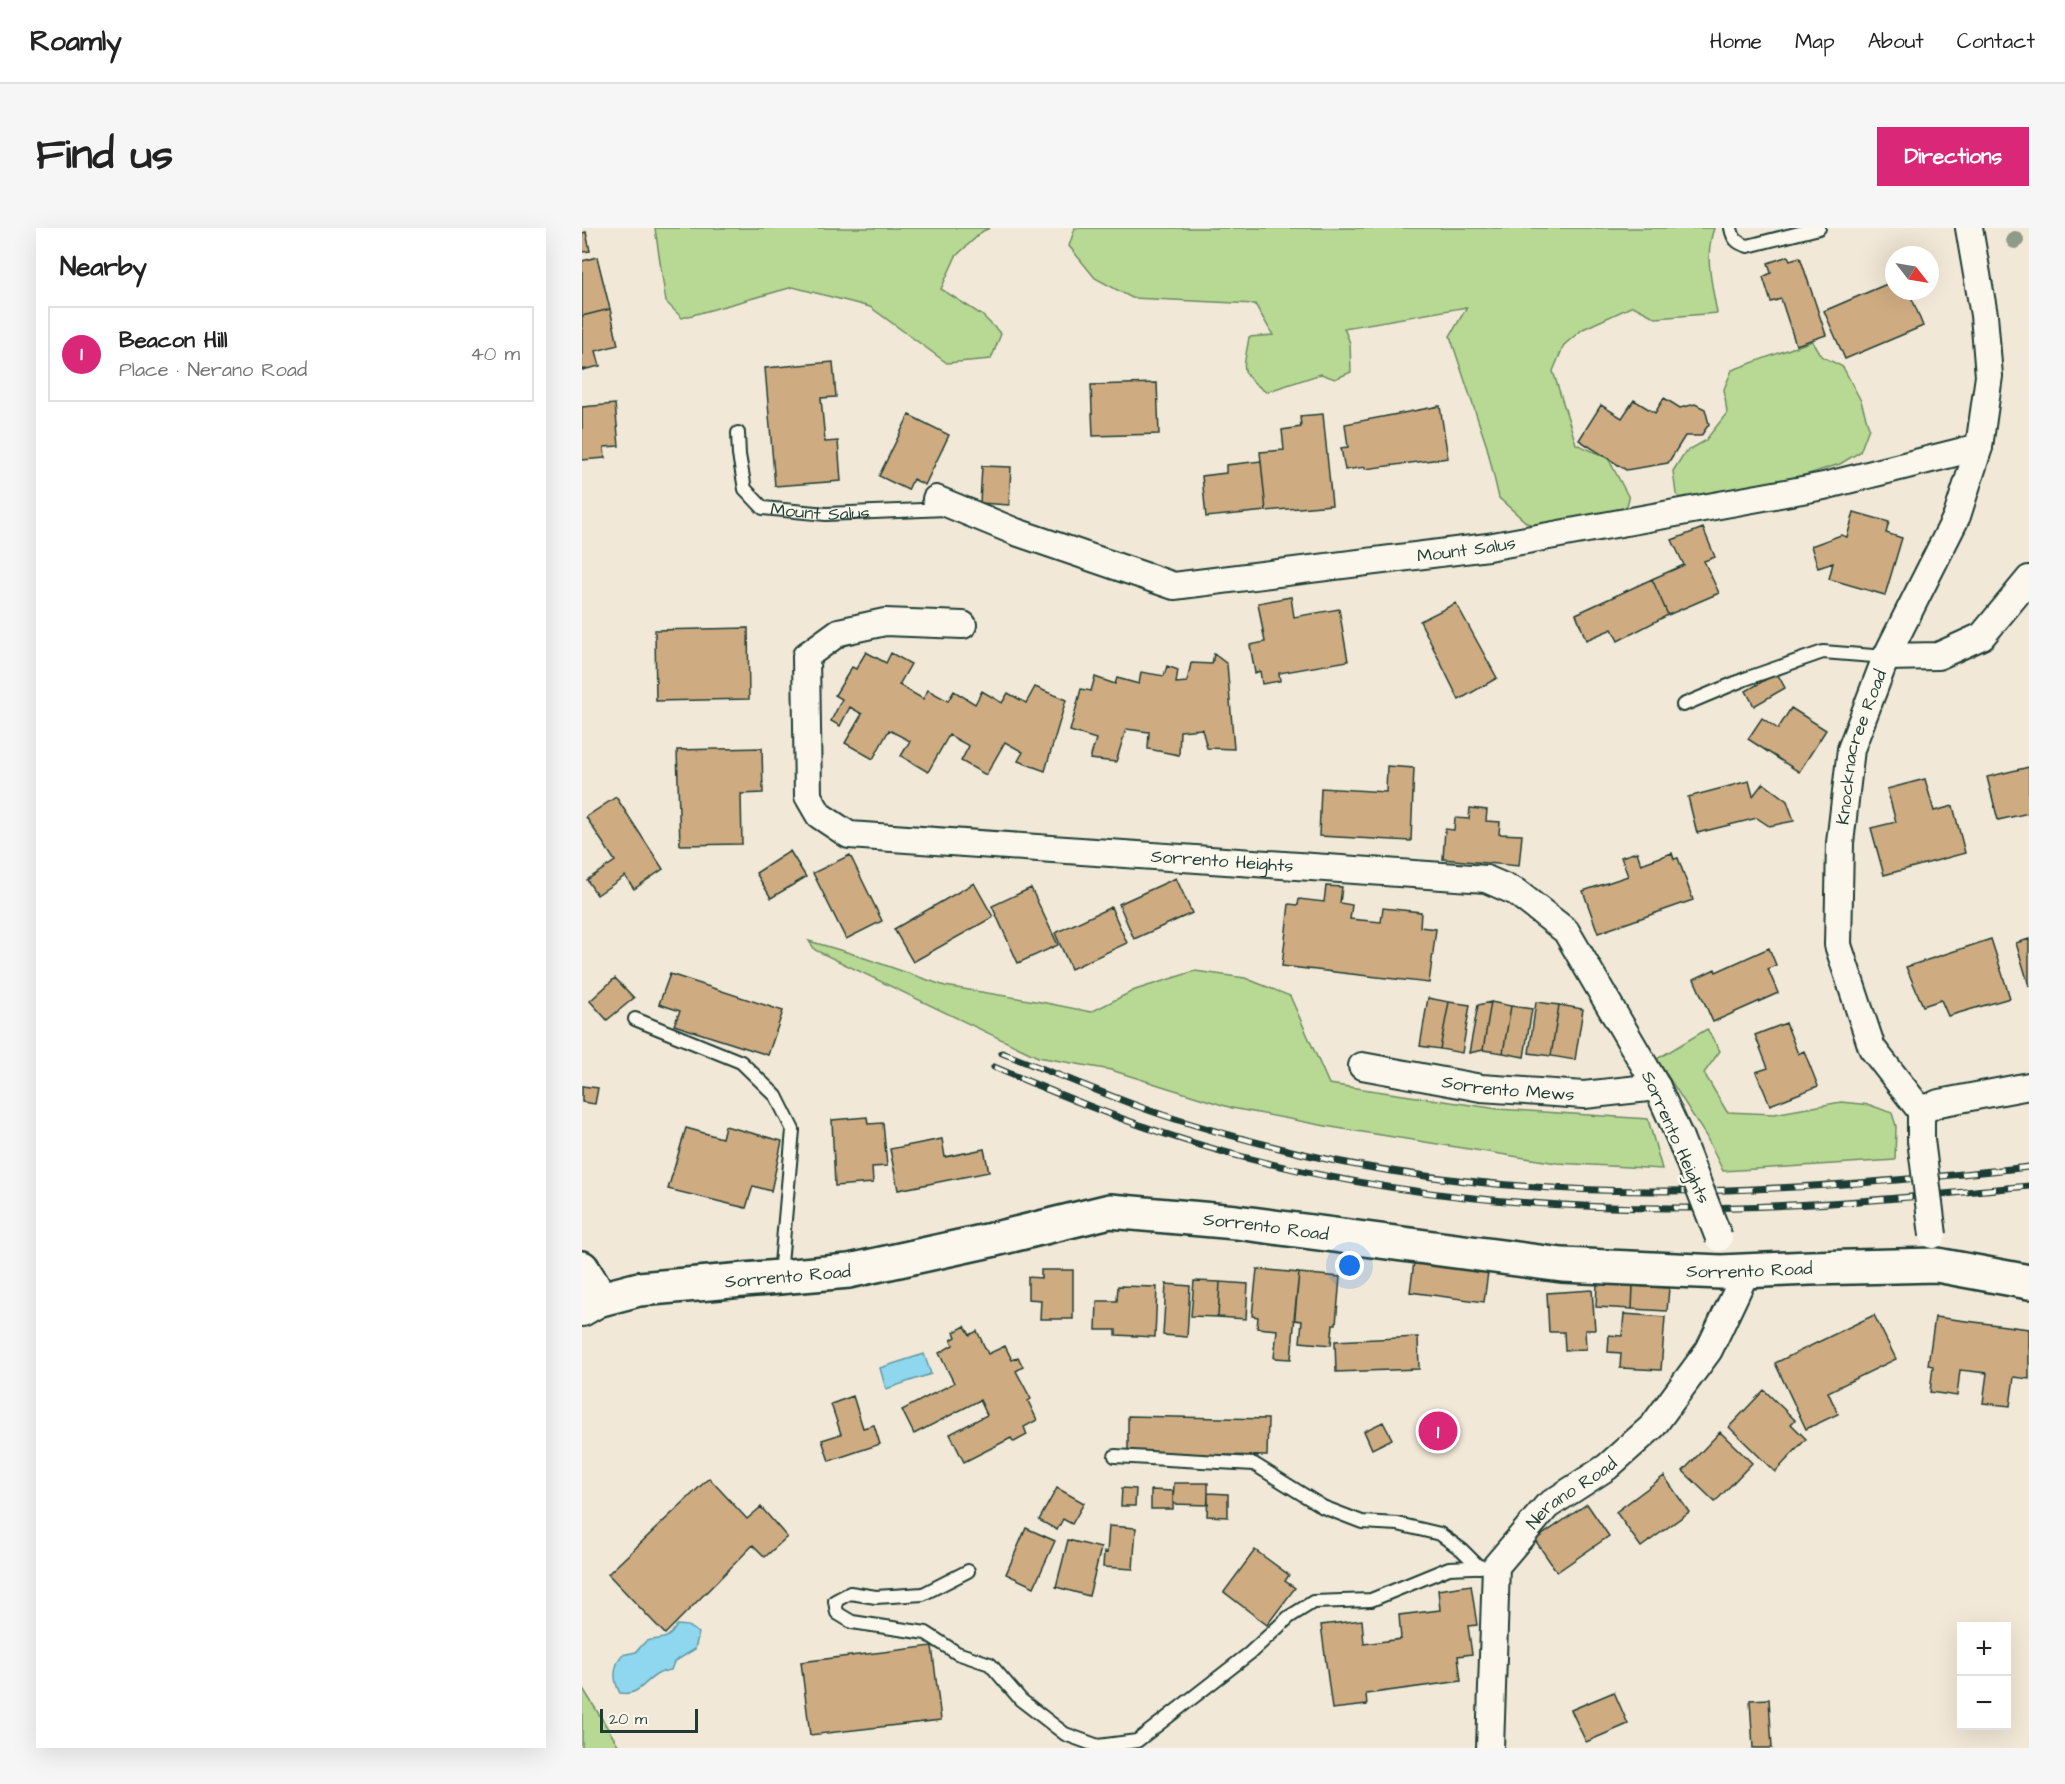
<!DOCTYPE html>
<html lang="en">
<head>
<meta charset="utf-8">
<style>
  :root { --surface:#fff; --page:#f6f6f6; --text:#222; --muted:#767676; --line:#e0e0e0; --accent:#db2777 }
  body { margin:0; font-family:"Architects Daughter",sans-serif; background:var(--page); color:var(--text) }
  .controls { position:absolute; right:18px; bottom:18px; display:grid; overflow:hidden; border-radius:0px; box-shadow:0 6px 24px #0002 }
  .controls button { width:54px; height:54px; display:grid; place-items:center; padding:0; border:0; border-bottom:2px solid var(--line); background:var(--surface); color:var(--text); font:30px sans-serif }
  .compass { position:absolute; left:1303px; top:18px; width:54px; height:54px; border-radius:50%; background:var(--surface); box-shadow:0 6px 24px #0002; rotate:121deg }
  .scale { position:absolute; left:18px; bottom:15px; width:98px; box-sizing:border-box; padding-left:6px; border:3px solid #1f3d34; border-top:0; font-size:16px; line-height:21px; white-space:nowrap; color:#1f3d34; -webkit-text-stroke:4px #fbf7ec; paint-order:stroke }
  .you { position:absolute; left:768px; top:1038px; width:21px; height:21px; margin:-15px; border:4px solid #fff; border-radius:50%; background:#1a73e8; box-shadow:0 0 0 9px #1a73e833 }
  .badge { display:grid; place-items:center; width:39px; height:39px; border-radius:50%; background:var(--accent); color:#fff; font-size:20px; font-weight:700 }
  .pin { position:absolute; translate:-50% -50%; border:3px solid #fff; box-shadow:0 2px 6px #0006 }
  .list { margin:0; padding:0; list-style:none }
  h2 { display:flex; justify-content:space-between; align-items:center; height:78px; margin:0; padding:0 24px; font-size:26px }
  h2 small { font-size:20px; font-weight:400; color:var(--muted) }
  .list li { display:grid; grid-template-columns:39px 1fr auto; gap:18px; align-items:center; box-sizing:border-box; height:96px; margin:0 12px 12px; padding:0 12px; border:2px solid var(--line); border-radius:0px }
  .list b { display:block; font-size:22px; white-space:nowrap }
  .list p { margin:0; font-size:20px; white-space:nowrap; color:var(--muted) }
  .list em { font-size:20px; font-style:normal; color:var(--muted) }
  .map { position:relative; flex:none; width:1447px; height:1520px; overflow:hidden; border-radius:0px }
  header { display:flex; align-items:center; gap:36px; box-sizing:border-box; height:84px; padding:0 30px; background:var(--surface); border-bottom:2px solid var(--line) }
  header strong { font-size:28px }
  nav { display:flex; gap:33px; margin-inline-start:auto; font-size:21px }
  .intro { display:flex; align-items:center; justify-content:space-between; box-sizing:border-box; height:144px; padding:0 36px }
  h1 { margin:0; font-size:42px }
  .button { padding:15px 27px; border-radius:0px; background:var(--accent); color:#fff; font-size:21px; font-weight:700 }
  main { display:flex; gap:36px; padding:0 36px }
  aside { flex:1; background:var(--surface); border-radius:0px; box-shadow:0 6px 24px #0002 }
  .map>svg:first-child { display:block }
</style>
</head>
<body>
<header>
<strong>Roamly</strong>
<nav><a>Home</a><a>Map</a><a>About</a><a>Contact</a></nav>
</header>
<div class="intro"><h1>Find us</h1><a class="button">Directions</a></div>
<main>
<aside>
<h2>Nearby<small></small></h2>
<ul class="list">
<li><span class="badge">1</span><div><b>Beacon Hill</b><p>Place · Nerano Road</p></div><em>40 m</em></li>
</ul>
</aside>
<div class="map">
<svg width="1447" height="1520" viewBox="0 0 1447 1520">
  <rect width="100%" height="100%" fill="#f2e8d7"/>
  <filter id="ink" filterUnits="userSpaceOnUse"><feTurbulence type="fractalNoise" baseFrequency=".0167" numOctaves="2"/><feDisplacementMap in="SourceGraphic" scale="12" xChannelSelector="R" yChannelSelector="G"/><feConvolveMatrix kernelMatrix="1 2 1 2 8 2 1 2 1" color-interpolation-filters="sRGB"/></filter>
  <g filter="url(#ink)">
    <path fill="#b8d993" stroke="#6c8b64" stroke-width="1.5" d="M73,0H408L401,3L374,28L359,61L400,87L419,106L409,131L365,135L288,79L211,59L100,90L84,74Z
      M493,0H1132C1122,29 1130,56 1135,85L1074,90L1051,78L1001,101L982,117L971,143L994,216L1026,230L1047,270L1043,285L959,300L945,295L917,270L905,219L868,108L885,79L762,100L768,115L769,144L753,151L739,146L684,164C655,143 662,143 667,109L691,107L673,76L550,70L513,50L487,18Z
      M1230,113L1239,128L1261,139L1279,173L1287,200L1278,224L1258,236L1160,267L1104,275L1094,266L1091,243L1103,224L1123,213L1145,185L1142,161L1150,142Z
      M227,713L268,725L363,758L459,774L509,784L553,762L613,743L663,750L708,768L747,856L916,881L1066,891L1080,941L975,935L749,899L650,880L529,842L456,829L233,722Z
      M1125,801L1138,823L1122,845L1145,884L1192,886L1259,874L1288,877L1310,885L1314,898L1313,932L1141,943L1124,908L1075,831Z
      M0,1459L38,1520H0Z"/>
    <path fill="#8ed7ef" stroke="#6299a4" stroke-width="1.5" d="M342,1126L349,1146L304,1161L298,1140Z
      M95,1397L106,1398L117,1405L113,1421L92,1434L89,1442C63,1445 62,1469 38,1465C31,1453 31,1438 40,1427L54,1424L64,1413C82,1409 85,1414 95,1397Z"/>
    <path fill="#ceab81" stroke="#1f3d34" stroke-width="1.5" d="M4,4L8,23L0,24V5Z
      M1206,28L1208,32L1218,29L1244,107L1214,117L1199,71L1189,74L1181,49L1189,45L1186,35Z
      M15,29L28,81L0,88V33Z
      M1312,53V63H1327L1341,98L1263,131L1242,83Z
      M28,81L36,117L14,123L18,138L0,142V88Z
      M251,134L254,169L239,170L243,214L256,213L259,253L193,258L183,140Z
      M575,155L577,206L511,208L509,157Z
      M1082,170L1098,180L1113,176L1123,181L1127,196L1119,208H1103L1086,235L1044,242L997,212L1019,177L1040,190L1052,172L1073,185Z
      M33,176L37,218L22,219L23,230L0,232V179Z
      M858,178L866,230L783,241V239L763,242L759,220L766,219L763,196Z
      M741,186L750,277L684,283L678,224L702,222L700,202L719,199L718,188Z
      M327,187L367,207L343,257L331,251L326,262L297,248Z
      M679,233L684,283L624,289L620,248L644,245V237Z
      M400,238L429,239L427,277L398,275Z
      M1272,284L1307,294L1304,305L1320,310L1303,367L1247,351L1251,335L1236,340L1229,318L1259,307L1265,309Z
      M1121,300L1133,329L1122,333L1137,365L1086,387L1070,351L1102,337L1090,312Z
      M1070,351L1086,387L1036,413L1030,401L1004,412L994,386Z
      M709,369L712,389L757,381L766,433L697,445L698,453L680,456L678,443L673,445L668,417L683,414L676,375Z
      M874,375L915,450L877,472L838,393Z
      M166,400L167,471L74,473L73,402Z
      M284,424L304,435L309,425L329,436L317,457L341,471L346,462L366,473L372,463L393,476L400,463L420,475L426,465L444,475L453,459L484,472L463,543L436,533L441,524L423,514L404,547L379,533L387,518L367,507L346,544L319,528L328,513L307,502L291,531L263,515L280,486L268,479L258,498L249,493L260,471L253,467L270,439L274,441Z
      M632,426L645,436L652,521L625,520L620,501L598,503L597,527L566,521L567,504L544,501L534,534L508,531L514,511L488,503L499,461L509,463L513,449L533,456L535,450L557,456L559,444L582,448L585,438L596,442L594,455L605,454L609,435L630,436Z
      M1195,445L1203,460L1172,478L1164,463Z
      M1209,480L1244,502L1217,544L1166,511L1180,490L1196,501Z
      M180,520L181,565L159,566L160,616L98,617L95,522Z
      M805,538L832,540L829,613L737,608L739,560L804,564Z
      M1447,539V585L1416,592L1405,549Z
      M1343,551L1352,583L1371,578L1383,625L1302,647L1289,600L1314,594L1305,561Z
      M1167,553L1171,568L1181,555L1205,573L1212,593L1187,598L1175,590L1115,605L1106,569Z
      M34,569L81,641L52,661L43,648L15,667L5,652L33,633L4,589Z
      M888,580L905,582L904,593L918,594L917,606L940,607L937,638L861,631L863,601L872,602L873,590L887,591Z
      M208,623L224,649L189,670L174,645Z
      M1055,624L1059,636L1090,625L1092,631L1096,630L1111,672L1016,705L1001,663L1046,648L1039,629Z
      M268,627L300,693L264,711L231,645Z
      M594,650L610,685L552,711L537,676Z
      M392,655L411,689L331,734L312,701Z
      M744,658L760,659L758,675L770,677L768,691L799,694L801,680L839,684L838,699L854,701L847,755L700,738L707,676L716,677L717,671L742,674Z
      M449,660L476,717L436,735L410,678Z
      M529,679L545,715L489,741L473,705Z
      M1409,711L1428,770L1366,788L1359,772L1341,778L1324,739Z
      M1447,711V758L1434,715Z
      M1187,720L1194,737L1186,741L1196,765L1131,794L1112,751L1133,741L1134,744Z
      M88,746L201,783L186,827L92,797L98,783L77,776Z
      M33,750L52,770L25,792L8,773Z
      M846,770L867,774L858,821L838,818Z
      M867,774L888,777L880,825L858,821Z
      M909,774L929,778L921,825L901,822Z
      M909,774L901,822L887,825L896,777Z
      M954,774L977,777L969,828L947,825Z
      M977,777L1001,781L993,832L969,828Z
      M929,778L950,781L942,829L921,825Z
      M1204,795L1216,826L1222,823L1236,858L1188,877L1174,844L1186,840L1173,807Z
      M0,858L16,860L13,876L0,874Z
      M285,889L286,896L301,895L305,938L290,939L291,955L253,958L250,892Z
      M143,898L200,913L189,963L171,958L164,980L86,961L104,900L140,910Z
      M360,911L363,929L402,921L407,944L316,962L308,921Z
      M832,1034L906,1044L902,1074L828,1064Z
      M675,1041L717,1045L709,1131L692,1130L695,1102L675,1100L676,1089L670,1088Z
      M459,1042H491V1091H458L459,1072L446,1071V1049L459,1050Z
      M717,1045L758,1049L754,1096H751L749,1117L718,1114L720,1093L712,1092Z
      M612,1053L638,1054L636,1089L609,1088Z
      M638,1054L666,1056L664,1091L636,1089Z
      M584,1056L608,1058L605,1109L581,1107Z
      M1015,1056L1051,1058L1050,1081L1014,1079Z
      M536,1058L575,1059L573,1109L534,1107V1102H514L515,1073H535Z
      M1051,1058L1087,1060L1085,1083L1050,1081Z
      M1010,1062L1013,1102H1003L1004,1121L983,1122L982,1104H967L965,1065Z
      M1042,1086L1083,1089L1079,1142L1038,1140L1039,1125L1026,1124L1027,1107L1040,1108Z
      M1292,1087L1314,1131L1246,1164L1256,1186L1224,1201L1193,1135Z
      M1353,1089L1447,1101V1151L1432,1149L1428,1178L1401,1175L1405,1145L1378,1142L1375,1168L1348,1164L1351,1138L1346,1137Z
      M383,1098L388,1107L395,1103L406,1126L423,1118L430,1132L436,1129L441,1139L434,1143L449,1171L446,1173L455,1192L442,1199L445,1207L432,1214L429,1210L382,1234L368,1206L405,1187L398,1172L332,1206L320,1182L372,1155L357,1125L371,1117L369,1112L374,1109L372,1104Z
      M836,1109L837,1141L754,1144L753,1113Z
      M1182,1162L1213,1192L1209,1196L1224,1211L1193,1244L1147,1199Z
      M271,1168L281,1200L292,1197L298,1216L247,1233L240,1212L259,1206L249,1176Z
      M546,1188L686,1191L685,1228L546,1225Z
      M801,1194L810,1211L790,1221L782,1203Z
      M1138,1204L1170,1235L1133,1274L1101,1243Z
      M1082,1248L1107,1284L1059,1319L1034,1284Z
      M127,1250L165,1291L179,1279L205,1309L183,1329L171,1317L83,1406L26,1346Z
      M592,1255H626V1277L591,1276Z
      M475,1260L502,1275L490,1296L481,1291L475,1302L457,1292Z
      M540,1260L554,1261L553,1278H539Z
      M569,1262L591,1263V1281H569Z
      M626,1265L646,1266V1289L625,1288Z
      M1005,1276L1027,1308L975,1344L953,1312Z
      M527,1298L554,1300L551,1341L521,1339L522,1324L525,1325Z
      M444,1300L473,1313L452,1359L424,1346Z
      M486,1312L519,1320L507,1368L474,1359Z
      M673,1322L707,1347L703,1353L713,1360L685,1397L642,1364Z
      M889,1357L895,1397L886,1398L890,1426L876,1428L879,1453L784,1466L785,1477L750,1481L739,1397L780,1392L782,1416L819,1411L817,1387L858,1382L856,1362Z
      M350,1418L359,1492L228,1507L219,1434Z
      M1032,1464L1046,1496L1004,1514L989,1482Z
      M1187,1471L1190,1520H1171L1168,1472Z"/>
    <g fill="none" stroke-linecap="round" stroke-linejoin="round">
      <g stroke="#1f3d34" stroke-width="16">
        <g id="service">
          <path d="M1149,0C1151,11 1155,15 1166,18L1237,0"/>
          <path id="s1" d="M156,205L157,227L163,261L181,280L244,286L364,281"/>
          <path d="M1101,477L1163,451L1241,424L1304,429"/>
          <path d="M53,791L159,834L194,868L211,902L198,1047"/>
          <path d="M533,1228L672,1236L741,1279L780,1294L816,1296L858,1306L880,1322L897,1339"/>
          <path d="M386,1343L341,1366L294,1369L268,1365L253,1373L255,1385L270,1394L344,1405L375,1425L408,1436L439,1472L483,1506L516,1518L555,1513L668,1425L707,1389L731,1374L789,1372L867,1340L914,1338"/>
        </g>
      </g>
      <g stroke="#1f3d34" stroke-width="30">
        <g id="minor">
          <path id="s2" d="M354,271L434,304L592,358L906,319L1242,258L1397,219"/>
          <path id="s3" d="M381,397L303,394L257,404L224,428L226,568L237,587L267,607L904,651L934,664L984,703L1075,859L1098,910"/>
          <path d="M1304,429L1356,428L1400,408L1447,351"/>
          <path id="s4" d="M780,838L899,860L1002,867L1075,859"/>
          <path d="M1339,883L1357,875L1447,858"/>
          <path id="s5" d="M1339,912V883L1290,820L1256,717L1258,615L1269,521L1304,429L1375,288L1397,219L1407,148L1402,87L1387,0"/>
          <path id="s6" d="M908,1520L914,1338L965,1278L1025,1239L1071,1198L1127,1122L1165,1042"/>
        </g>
      </g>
      <g stroke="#1f3d34" stroke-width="36">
        <path id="tertiary" d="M0,1082L19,1071"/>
      </g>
      <g stroke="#1f3d34" stroke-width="38">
        <g id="secondary">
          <path id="s7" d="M0,1040L19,1071L57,1061L267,1043L409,1012L528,983L654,994L980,1037L1139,1044L1228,1040L1355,1037L1447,1054"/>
        </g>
      </g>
      <use href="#service" stroke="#fbf7ec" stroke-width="12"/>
      <use href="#minor" stroke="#fbf7ec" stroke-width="26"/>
      <use href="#tertiary" stroke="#fbf7ec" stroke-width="32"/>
      <use href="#secondary" stroke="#fbf7ec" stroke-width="33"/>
      <g stroke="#1f3d34" stroke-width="7">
        <path id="rail" d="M420,825C471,844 521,866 572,884C610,897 650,908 689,918C936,982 1196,967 1447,939
          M412,839C499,876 585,911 677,933C850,976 1031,986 1209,977C1289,974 1368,965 1447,958"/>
      </g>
      <use href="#rail" stroke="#fbf7ec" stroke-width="4.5" stroke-dasharray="14" stroke-linecap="butt"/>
      <g stroke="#1f3d34" stroke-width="30" stroke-linecap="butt">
        <path id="minor-bridge" d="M1098,910L1137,1010
          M1339,912L1351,1007"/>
      </g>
      <use href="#minor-bridge" stroke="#fbf7ec" stroke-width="26"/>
    </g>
    <circle fill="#8f9b88" cx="1433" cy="12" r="9"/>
  </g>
  <g text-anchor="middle" stroke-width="5" stroke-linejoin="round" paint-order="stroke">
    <g font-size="18" fill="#1f3d34" stroke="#fbf7ec">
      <text dy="6" stroke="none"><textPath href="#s1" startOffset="140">Mount Salus</textPath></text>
      <text dy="6" stroke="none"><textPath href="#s2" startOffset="548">Mount Salus</textPath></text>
      <text dy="6" stroke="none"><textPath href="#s5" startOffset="418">Knocknacree Road</textPath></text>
      <text dy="6" stroke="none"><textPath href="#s3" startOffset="738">Sorrento Heights</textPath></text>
      <text dy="6" stroke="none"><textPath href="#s4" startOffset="148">Sorrento Mews</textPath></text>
      <text transform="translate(1094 909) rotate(66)" y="6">Sorrento Heights</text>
      <text dy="6" stroke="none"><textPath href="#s7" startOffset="711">Sorrento Road</textPath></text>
      <text dy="6" stroke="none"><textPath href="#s7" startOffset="1197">Sorrento Road</textPath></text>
      <text dy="6" stroke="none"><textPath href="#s7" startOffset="225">Sorrento Road</textPath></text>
      <text dy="6" stroke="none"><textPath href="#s6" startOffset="288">Nerano Road</textPath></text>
    </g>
  </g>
</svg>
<div class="controls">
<button>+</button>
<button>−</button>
</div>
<svg class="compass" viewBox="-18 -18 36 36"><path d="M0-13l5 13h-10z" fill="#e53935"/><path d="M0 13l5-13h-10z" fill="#767676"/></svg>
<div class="scale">20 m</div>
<div class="you"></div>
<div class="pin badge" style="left:856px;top:1203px">1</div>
</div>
</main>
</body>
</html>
